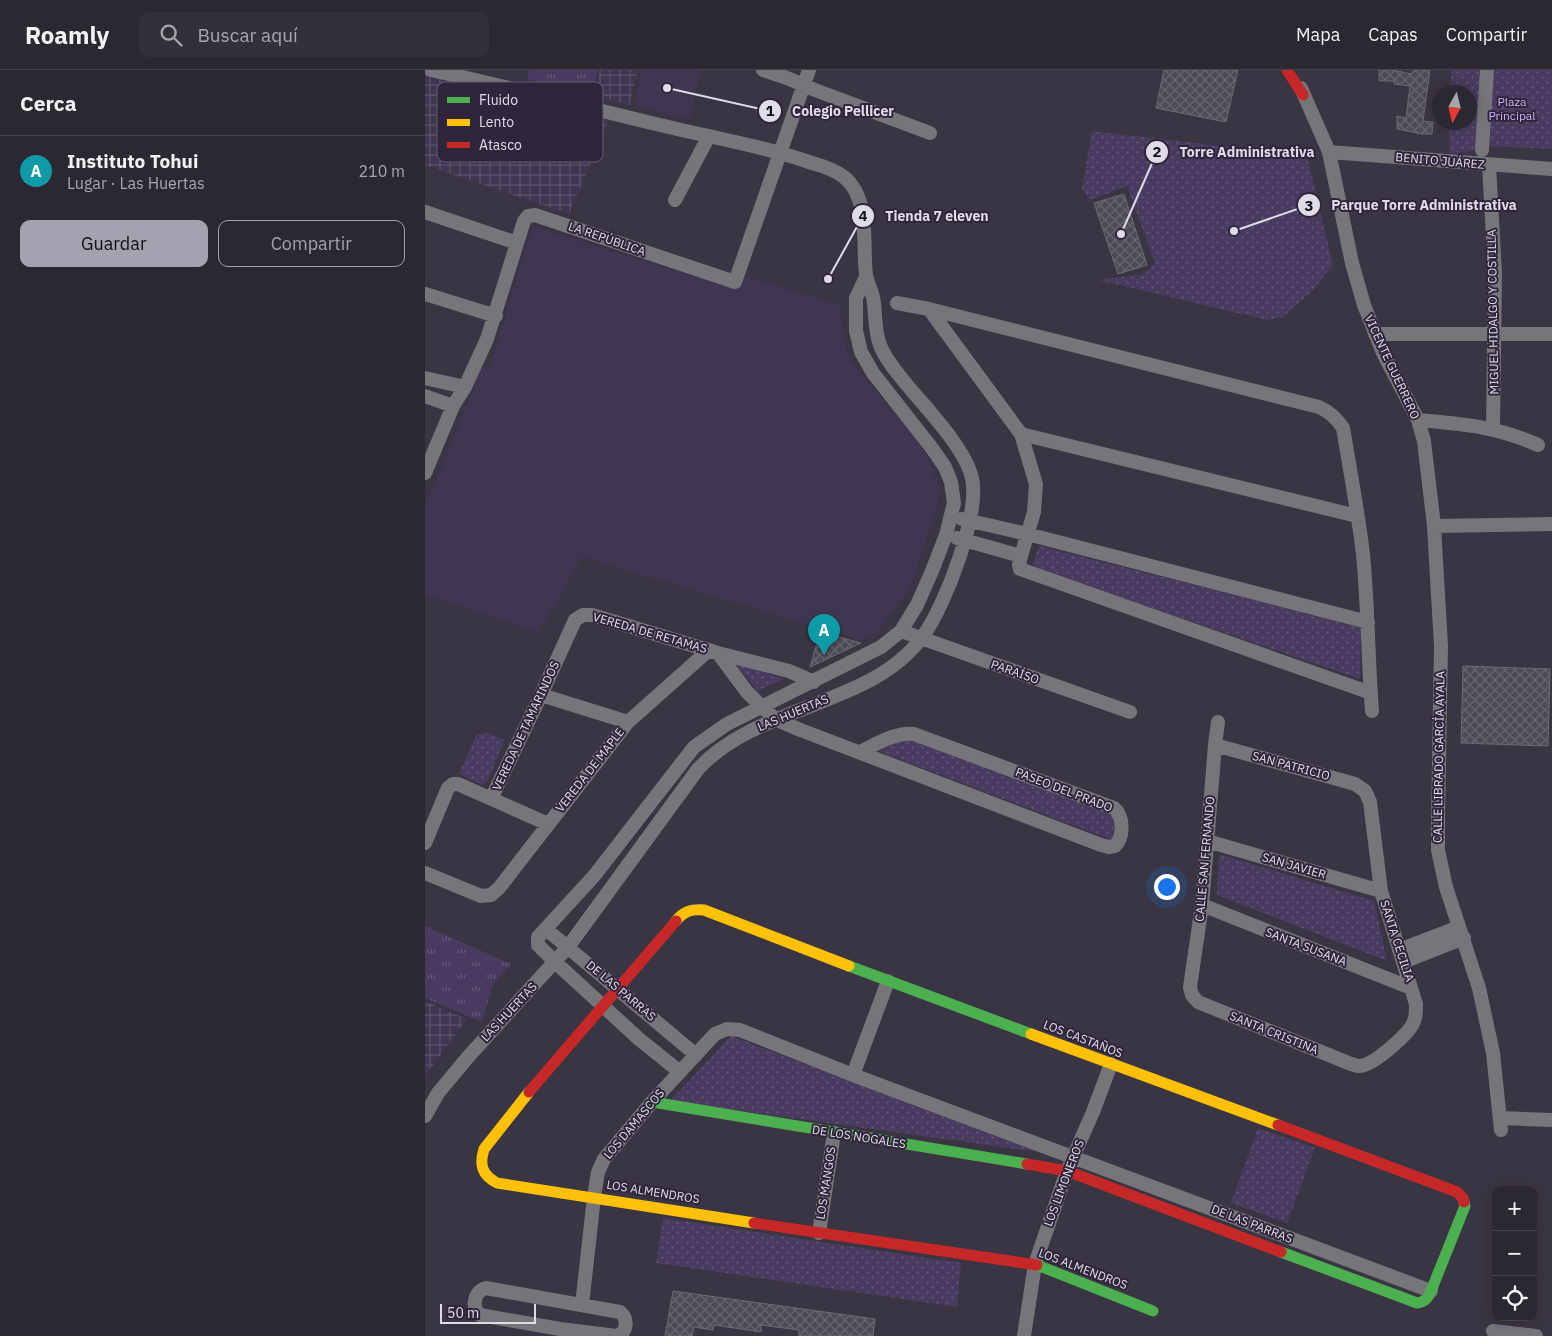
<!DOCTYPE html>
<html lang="es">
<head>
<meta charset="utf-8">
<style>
  :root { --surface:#2c2832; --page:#34303a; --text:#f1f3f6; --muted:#a6a6ac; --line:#48444d; --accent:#a6a1af }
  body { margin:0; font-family:"IBM Plex Sans",sans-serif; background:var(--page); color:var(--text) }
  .controls { position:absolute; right:15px; bottom:15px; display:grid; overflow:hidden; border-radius:10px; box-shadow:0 2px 12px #0003 }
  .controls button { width:45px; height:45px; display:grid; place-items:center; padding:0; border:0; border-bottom:1px solid var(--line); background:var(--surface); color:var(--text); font:25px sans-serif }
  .compass { position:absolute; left:1007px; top:15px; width:45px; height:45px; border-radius:50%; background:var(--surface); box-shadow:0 2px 12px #0003; rotate:188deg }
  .scale { position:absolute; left:15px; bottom:12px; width:96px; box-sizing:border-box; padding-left:5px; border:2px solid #e0dbe9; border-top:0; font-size:14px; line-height:18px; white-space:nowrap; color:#e0dbe9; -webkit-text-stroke:4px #2f263c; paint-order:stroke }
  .you { position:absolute; left:741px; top:816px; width:18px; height:18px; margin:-12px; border:4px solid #fff; border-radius:50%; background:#1a73e8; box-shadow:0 0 0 8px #1a73e833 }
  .badge { display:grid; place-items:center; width:32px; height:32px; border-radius:50%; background:var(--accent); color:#fff; font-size:16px; font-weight:700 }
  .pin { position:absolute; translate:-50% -41px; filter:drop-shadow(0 1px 2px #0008) }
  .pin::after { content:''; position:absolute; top:26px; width:18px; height:15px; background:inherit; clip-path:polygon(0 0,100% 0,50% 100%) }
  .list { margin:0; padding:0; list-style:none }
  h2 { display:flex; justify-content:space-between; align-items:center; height:65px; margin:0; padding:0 20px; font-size:21px }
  h2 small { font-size:16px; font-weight:400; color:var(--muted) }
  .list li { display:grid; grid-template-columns:32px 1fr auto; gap:15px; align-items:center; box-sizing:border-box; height:70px; padding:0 20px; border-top:1px solid var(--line) }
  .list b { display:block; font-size:19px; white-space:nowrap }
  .list p { margin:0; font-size:16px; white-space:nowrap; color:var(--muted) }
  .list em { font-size:16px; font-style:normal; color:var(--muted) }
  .actions { display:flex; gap:10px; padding:15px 20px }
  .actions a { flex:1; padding:11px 0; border:1px solid var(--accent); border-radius:10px; text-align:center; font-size:18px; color:var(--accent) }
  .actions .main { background:var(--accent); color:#111 }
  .icon { flex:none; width:28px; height:28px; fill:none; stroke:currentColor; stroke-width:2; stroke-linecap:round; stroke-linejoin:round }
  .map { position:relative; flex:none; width:1127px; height:1266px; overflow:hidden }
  header { display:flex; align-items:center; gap:30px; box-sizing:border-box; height:70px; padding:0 25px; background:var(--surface); border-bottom:1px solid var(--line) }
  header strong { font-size:24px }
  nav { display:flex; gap:28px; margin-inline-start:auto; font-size:18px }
  .search { width:350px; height:45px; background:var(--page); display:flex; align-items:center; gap:12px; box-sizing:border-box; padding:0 18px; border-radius:10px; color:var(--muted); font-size:19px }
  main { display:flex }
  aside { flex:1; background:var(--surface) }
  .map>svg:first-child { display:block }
</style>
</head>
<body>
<header>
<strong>Roamly</strong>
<div class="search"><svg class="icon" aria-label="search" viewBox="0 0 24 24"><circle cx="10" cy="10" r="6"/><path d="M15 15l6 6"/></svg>Buscar aquí</div>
<nav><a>Mapa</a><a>Capas</a><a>Compartir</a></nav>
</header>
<main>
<aside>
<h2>Cerca<small></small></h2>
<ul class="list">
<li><span class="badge" style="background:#0f9aa8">A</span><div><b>Instituto Tohui</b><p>Lugar · Las Huertas</p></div><em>210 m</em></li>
</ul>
<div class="actions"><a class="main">Guardar</a><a>Compartir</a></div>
</aside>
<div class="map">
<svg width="1127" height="1266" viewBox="0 0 1127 1266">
  <defs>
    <pattern id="industrial-grid" width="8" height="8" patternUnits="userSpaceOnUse" patternTransform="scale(1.25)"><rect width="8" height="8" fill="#413651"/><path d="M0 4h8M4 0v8" fill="none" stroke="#5c526a"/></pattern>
    <pattern id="grass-tufts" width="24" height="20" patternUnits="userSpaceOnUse" patternTransform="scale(1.25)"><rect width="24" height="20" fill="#493b5f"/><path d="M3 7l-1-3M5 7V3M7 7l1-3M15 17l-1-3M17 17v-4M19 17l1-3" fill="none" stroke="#635776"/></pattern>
    <pattern id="park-dots" width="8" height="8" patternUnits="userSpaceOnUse" patternTransform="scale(1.25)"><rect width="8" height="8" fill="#493b5f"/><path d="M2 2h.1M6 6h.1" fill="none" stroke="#635776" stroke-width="1.8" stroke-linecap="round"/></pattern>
    <pattern id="building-cross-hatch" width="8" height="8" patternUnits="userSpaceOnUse" patternTransform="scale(1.25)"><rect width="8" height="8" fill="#4f4b56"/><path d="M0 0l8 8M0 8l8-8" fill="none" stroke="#68646e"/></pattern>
  </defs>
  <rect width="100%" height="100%" fill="#3a3542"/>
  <path fill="#413651" d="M217,0H276L264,49L208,36Z
    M107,156L313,220L318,205L414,235L421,277L426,292L497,375L515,418L512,439L484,520L453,562L437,571L157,487L114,563L0,525V438L57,297L66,296Z"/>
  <path fill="url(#industrial-grid)" d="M175,0H213L205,35L168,26Z
    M0,2L185,47L144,144L0,95Z
    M0,931L42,949L0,1006Z"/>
  <path fill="url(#grass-tufts)" d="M104,0H173L166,26L156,24V13L149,11L143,19L102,9Z
    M0,856L86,894L68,914L57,952L0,928Z"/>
  <path fill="url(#park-dots)" d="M1026,0H1127V79L1058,76L1047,81L1024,83V53L1044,52V22H1025Z
    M667,61L882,86L908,195L888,220L858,247L842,250L673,210L719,204L730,193L702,116L665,130L657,118Z
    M614,476L936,557L935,609L607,497Z
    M304,591L359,609L332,621L320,605Z
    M62,663L80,670L63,710L58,715L34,704L51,665Z
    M479,666L691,744L687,770L455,682Z
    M794,784L949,831L962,891L792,825Z
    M306,966L613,1082L245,1031Z
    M833,1058L890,1078L862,1153L806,1133Z
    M238,1148L536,1193L532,1237L231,1193Z"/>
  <path fill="url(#building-cross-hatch)" stroke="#6d6974" d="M739,0H813L801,52L731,38Z
    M954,0H967L987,4L989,0H1005L998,51L1008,52L1007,64H997L972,59V46L981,48L985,16L969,14V11H954Z
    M699,124L722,195L693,204L669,133Z
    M395,562L436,573L385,597Z
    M1038,596L1125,599L1123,676L1036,673Z
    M248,1221L450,1249L448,1266H374V1260L336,1255V1262L289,1255L288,1260L269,1257L267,1266H240Z"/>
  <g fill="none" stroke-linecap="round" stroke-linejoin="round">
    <path stroke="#76757a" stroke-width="14" d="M338,0L362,8L390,20L505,63
      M876,18L904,82L927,193L939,235L958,283L993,350L999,371L1009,456L1016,576L1013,749V780L1021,817L1054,918L1068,983L1076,1060
      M1057,80L1062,0
      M904,82L1127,99
      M1064,95L1070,204L1068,358
      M250,130L284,66
      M0,142L92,173
      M0,224L71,246
      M472,233L504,239L894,337C905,342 911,348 918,358C925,400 933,442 938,484C943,536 943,589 947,641
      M504,239L596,364L611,414L609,442L596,486L594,495L595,499L946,623
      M950,264H1127
      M0,308L40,317
      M0,326L28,336
      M993,350C1037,354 1071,356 1113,375
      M596,364L932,446
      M0,403L28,336L40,317L62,269L99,151L103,146L110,145L310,212L384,0
      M537,449L602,464L943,552
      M1009,456L1127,454
      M532,468L596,486
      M476,561L705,642
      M293,583L322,622L336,636L350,649L373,659L676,775L684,777L690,776C699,767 699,746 689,738L489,664C470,662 452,674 435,682
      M116,625L203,652
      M790,675L930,714L940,721L945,732L956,821L991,934C991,942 991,950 986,957C978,968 948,996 934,996C931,996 928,994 926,994L773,932L767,925L765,917L777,835L790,675L793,652
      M67,727L116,625L150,550L158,545H167L293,583L364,601L389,612
      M782,771L956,821
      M0,773L23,718L28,714H33L123,754
      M0,803L56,826L66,825L74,818L203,652L284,580
      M777,835L986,918
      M121,859L271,985
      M974,880L1034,857
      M978,892L1039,868
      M255,1002L214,969L130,892L113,875V867L169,806L269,677L302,654L456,577L476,561L492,535L507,501L521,465L529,433L526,412L520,397L506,377L448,303L436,282L431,261V228L441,207
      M428,1005L463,911
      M0,1046L13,1023L43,987L143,877L273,699C334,633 446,638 498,566C520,536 555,445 547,408C540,377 498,335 478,310C469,299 460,288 455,275C449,259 451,243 448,227C446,219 442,212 441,204C437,174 446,129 419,107C410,100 398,96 387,93C343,78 297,69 252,59C170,40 89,18 6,0
      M1075,1048L1127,1050
      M394,1163L409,1063
      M61,1218L195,1242C203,1248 203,1263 192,1266L135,1259L55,1245C46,1237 49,1221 61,1218Z
      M157,1235L169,1127L173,1102L179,1089L227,1032L290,964L302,959L315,960L428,1005L1006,1221
      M1068,1261L1111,1266
      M599,1266L610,1194L642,1101L668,1042L686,994"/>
    <path stroke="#4caf50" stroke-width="11" d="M424,896L606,964
      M227,1032L602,1094
      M856,1182L992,1233C1000,1232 1003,1228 1006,1221L1040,1136L1039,1132
      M612,1195L728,1241"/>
    <path stroke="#ffc107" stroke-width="11" d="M251,851C259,841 266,839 279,840L424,896
      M606,964L853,1055
      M104,1022L59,1079C54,1095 57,1105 72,1113L329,1153"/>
    <path stroke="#c62828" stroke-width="11" d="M862,0L878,25
      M104,1022L251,851
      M853,1055L1032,1122L1038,1128L1039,1132
      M602,1094L642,1101L856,1182
      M329,1153L612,1195"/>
  </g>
  <g text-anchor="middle" stroke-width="4" stroke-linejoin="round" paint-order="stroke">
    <g font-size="12" fill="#cab0f4" stroke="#2f263c">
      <text x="1087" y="36">Plaza<tspan x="1087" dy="14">Principal</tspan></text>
    </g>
    <g font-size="12" fill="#e0dbe9" stroke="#2f263c">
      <text transform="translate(1015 91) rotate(5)" y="4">BENITO JUÁREZ</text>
      <text transform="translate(182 169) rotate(19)" y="4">LA REPÚBLICA</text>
      <text transform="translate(1068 242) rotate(-91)" y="4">MIGUEL HIDALGO Y COSTILLA</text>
      <text transform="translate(967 297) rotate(65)" y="4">VICENTE GUERRERO</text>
      <text transform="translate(225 563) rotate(16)" y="4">VEREDA DE RETAMAS</text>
      <text transform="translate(590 602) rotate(19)" y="4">PARAÍSO</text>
      <text transform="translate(368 643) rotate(-23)" y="4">LAS HUERTAS</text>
      <text transform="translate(101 656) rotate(-65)" y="4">VEREDA DE TAMARINDOS</text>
      <text transform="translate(1014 687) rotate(-89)" y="4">CALLE LIBRADO GARCÍA AYALA</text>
      <text transform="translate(866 696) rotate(15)" y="4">SAN PATRICIO</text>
      <text transform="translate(165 700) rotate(-52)" y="4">VEREDA DE MAPLE</text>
      <text transform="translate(639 720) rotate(21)" y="4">PASEO DEL PRADO</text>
      <text transform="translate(780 789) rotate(-85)" y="4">CALLE SAN FERNANDO</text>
      <text transform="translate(869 796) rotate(16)" y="4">SAN JAVIER</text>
      <text transform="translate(972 871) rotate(72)" y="4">SANTA CECILIA</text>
      <text transform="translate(881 877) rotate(21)" y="4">SANTA SUSANA</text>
      <text transform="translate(196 921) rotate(40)" y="4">DE LAS PARRAS</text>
      <text transform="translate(84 942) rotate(-47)" y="4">LAS HUERTAS</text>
      <text transform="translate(849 963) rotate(22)" y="4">SANTA CRISTINA</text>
      <text transform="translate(658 969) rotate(21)" y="4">LOS CASTAÑOS</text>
      <text transform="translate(209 1054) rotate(-50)" y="4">LOS DAMASCOS</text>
      <text transform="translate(434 1067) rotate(9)" y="4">DE LOS NOGALES</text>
      <text transform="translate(401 1113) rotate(-81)" y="4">LOS MANGOS</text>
      <text transform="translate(639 1113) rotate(-69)" y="4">LOS LIMONEROS</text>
      <text transform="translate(228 1122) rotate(9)" y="4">LOS ALMENDROS</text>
      <text transform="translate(827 1154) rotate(21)" y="4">DE LAS PARRAS</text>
      <text transform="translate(658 1199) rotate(21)" y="4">LOS ALMENDROS</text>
    </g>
  </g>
  <rect x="12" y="12" width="166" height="80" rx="8" fill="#2f263c" stroke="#645c70" stroke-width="1"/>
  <rect x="22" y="27" width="23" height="6" fill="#4caf50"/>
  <rect x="22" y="49" width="23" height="7" fill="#ffc107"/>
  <rect x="22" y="72" width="23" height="6" fill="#c62828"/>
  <g font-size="14" fill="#e0dbe9">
    <text x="54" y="35">Fluido</text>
    <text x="54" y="57">Lento</text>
    <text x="54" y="80">Atasco</text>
  </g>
  <path fill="none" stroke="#e0dbe9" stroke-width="2" d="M242 18L345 41M696 164L732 82M809 161L884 135M403 209L438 146"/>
  <g fill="#e0dbe9" stroke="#2f263c" stroke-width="2">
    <circle cx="242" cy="18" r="5"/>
    <circle cx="696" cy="164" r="5"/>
    <circle cx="809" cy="161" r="5"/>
    <circle cx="403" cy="209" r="5"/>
    <circle cx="345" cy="41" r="12"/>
    <circle cx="732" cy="82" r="12"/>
    <circle cx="884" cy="135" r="12"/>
    <circle cx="438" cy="146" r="12"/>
  </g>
  <g font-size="15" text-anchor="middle" font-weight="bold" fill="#111">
    <text x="345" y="46">1</text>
    <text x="732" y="87">2</text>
    <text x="884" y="141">3</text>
    <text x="438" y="151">4</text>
  </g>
  <g font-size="14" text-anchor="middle" font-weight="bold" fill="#e0dbe9" stroke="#2f263c" stroke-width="4" stroke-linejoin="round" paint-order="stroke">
    <text x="418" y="46">Colegio Pellicer</text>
    <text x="822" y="87">Torre Administrativa</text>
    <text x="999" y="140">Parque Torre Administrativa</text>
    <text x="512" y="151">Tienda 7 eleven</text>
  </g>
</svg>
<div class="controls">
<button>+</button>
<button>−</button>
<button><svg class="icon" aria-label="locate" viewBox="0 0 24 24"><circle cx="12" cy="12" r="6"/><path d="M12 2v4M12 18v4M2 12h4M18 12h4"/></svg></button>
</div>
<svg class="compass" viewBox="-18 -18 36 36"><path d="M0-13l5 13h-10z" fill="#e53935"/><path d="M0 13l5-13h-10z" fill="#a6a6ac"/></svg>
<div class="scale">50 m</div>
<div class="you"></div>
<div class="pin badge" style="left:399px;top:585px;background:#0f9aa8">A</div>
</div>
</main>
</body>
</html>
